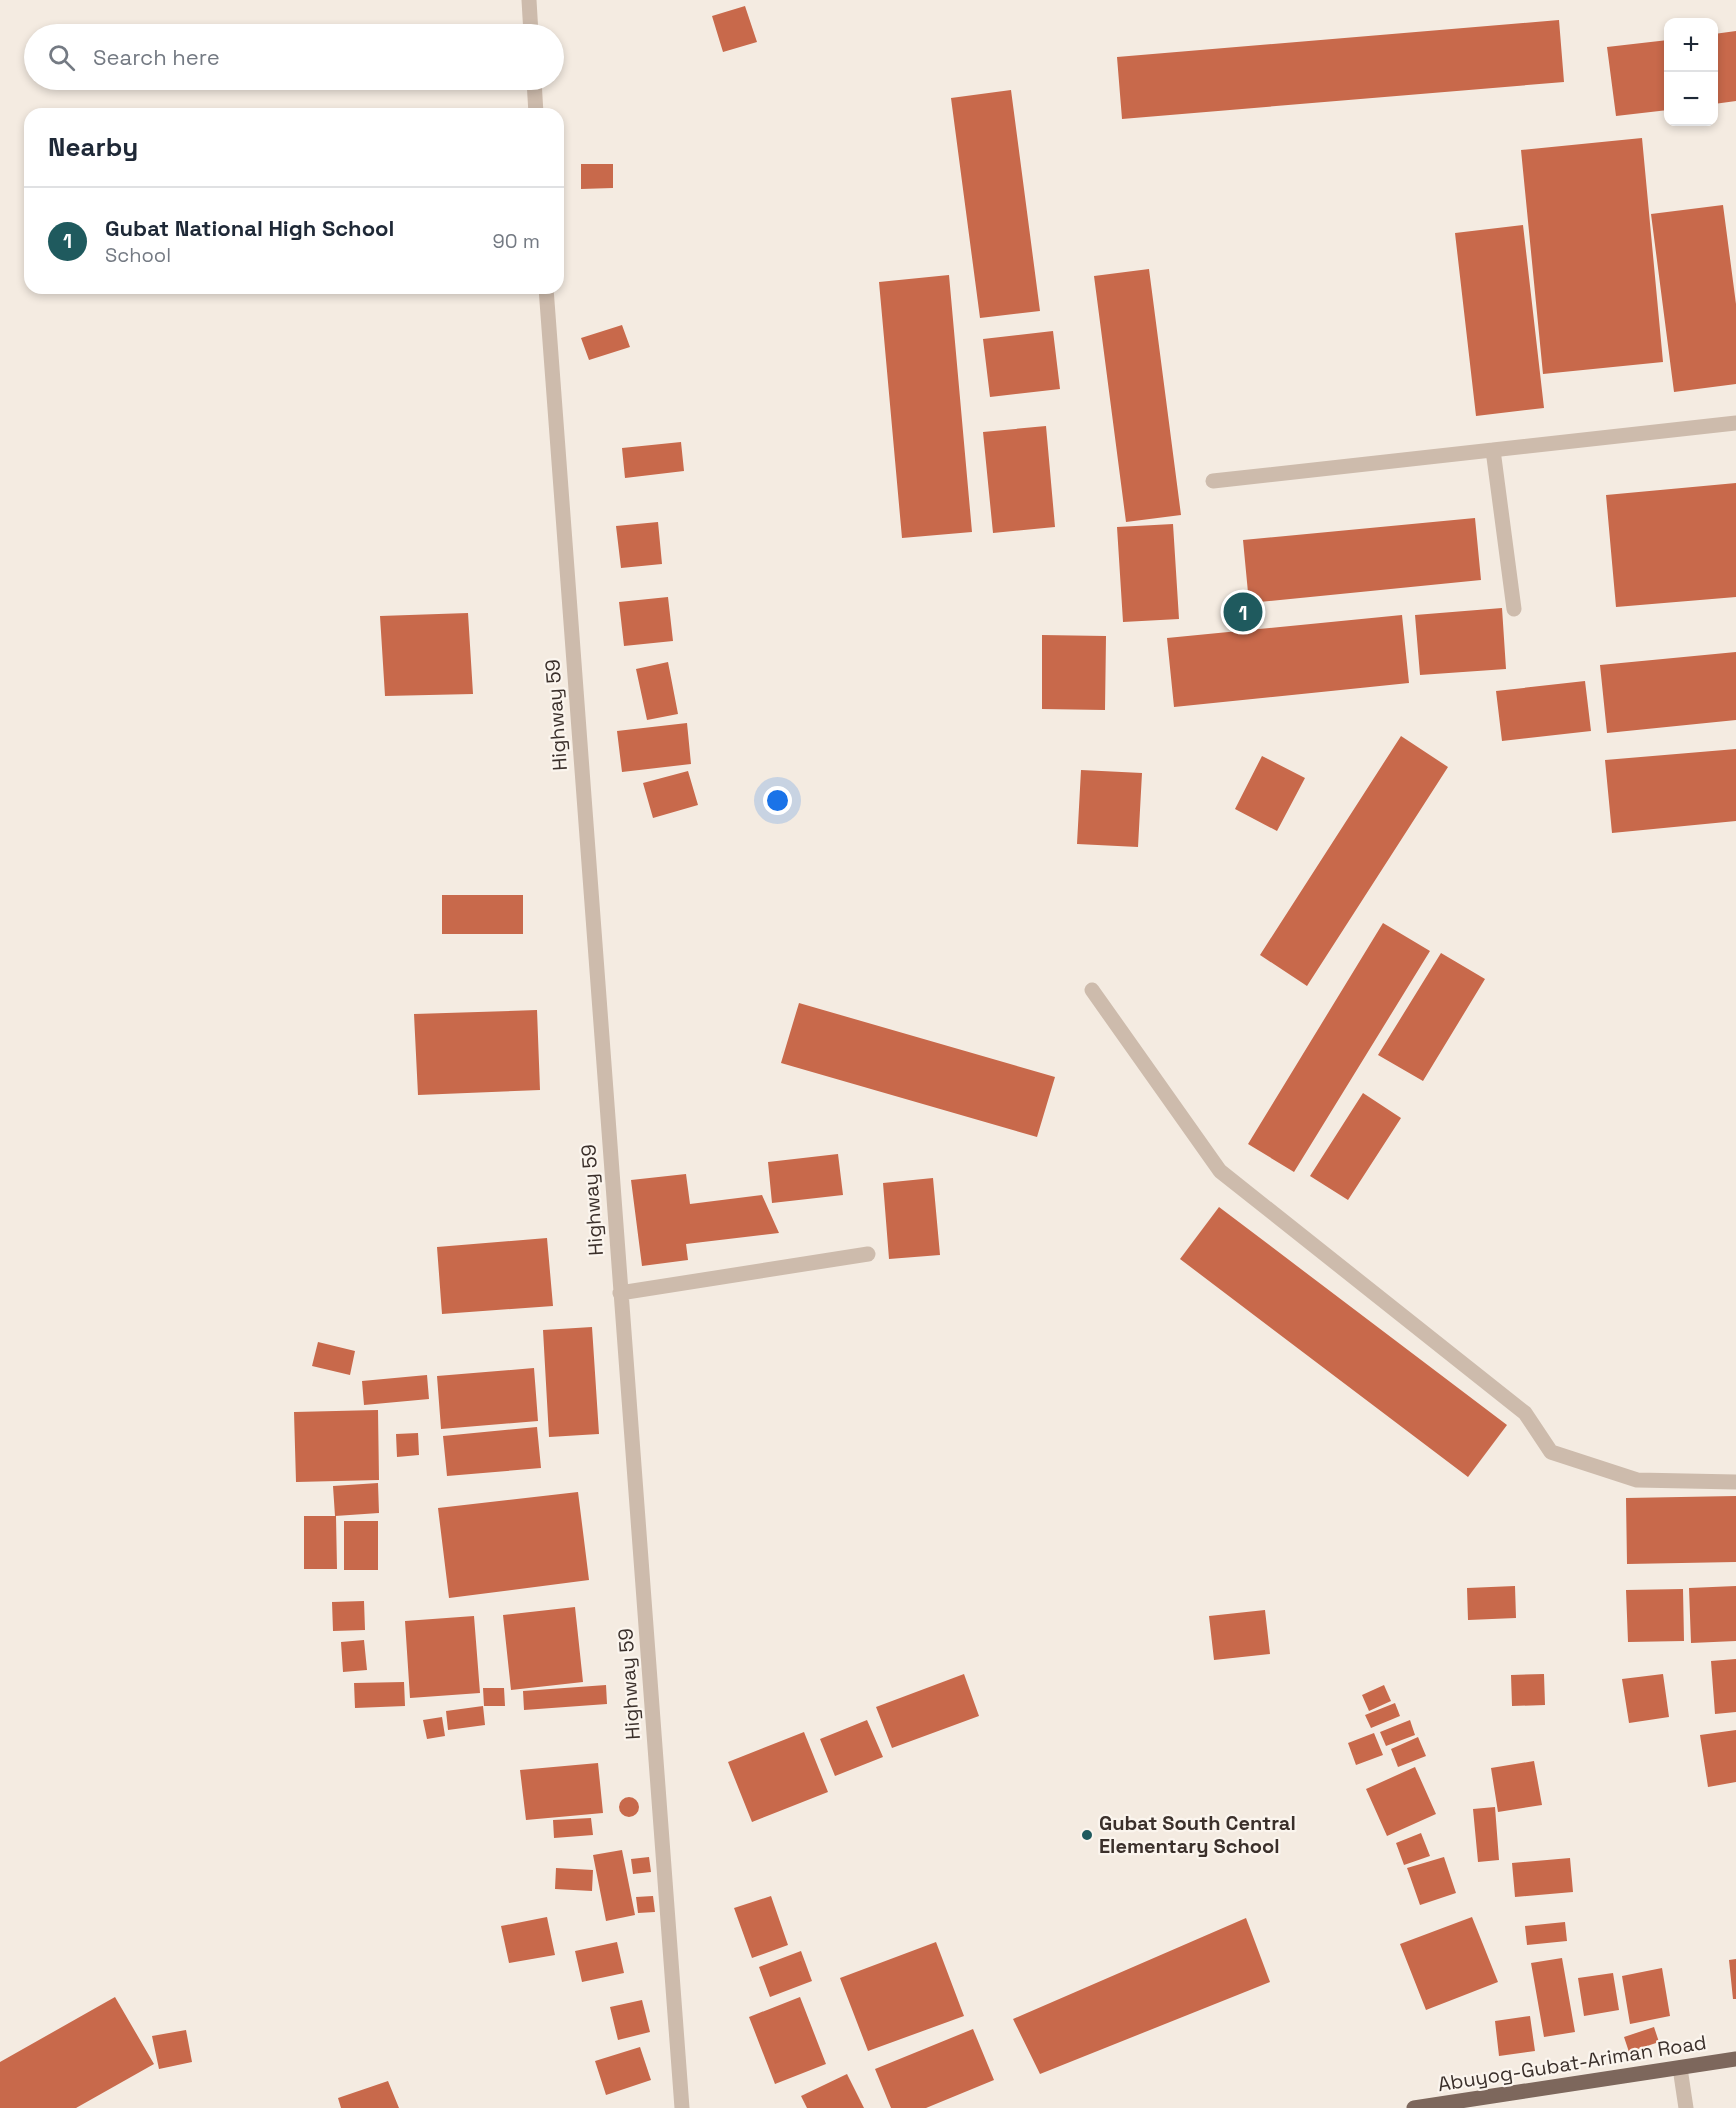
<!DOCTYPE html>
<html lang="en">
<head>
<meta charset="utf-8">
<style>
  :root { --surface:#fff; --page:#f6f6f7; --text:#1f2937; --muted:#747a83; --line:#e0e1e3; --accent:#1f5a5e }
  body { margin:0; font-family:"Space Grotesk",sans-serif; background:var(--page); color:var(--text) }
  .controls { position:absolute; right:18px; top:18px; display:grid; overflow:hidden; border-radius:12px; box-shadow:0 3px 9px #0003 }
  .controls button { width:54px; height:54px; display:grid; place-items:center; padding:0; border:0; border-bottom:2px solid var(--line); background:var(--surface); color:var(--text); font:30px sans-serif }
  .you { position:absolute; left:778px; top:801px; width:21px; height:21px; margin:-15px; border:4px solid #fff; border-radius:50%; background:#1a73e8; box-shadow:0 0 0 9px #1a73e833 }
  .badge { display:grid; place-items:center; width:39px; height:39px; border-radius:50%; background:var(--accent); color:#fff; font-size:20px; font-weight:700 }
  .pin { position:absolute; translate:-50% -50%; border:3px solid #fff; box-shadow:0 2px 6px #0006 }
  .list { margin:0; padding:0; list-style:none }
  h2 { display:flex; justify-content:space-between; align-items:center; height:78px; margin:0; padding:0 24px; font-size:26px }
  h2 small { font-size:20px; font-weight:400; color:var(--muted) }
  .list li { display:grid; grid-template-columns:39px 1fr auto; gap:18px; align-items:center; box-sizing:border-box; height:108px; padding:0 24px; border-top:2px solid var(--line) }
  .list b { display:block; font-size:22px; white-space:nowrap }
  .list p { margin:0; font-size:20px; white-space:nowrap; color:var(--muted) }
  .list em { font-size:20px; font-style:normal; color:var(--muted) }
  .icon { flex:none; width:33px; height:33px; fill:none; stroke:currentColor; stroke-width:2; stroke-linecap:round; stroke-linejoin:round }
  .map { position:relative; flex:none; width:1736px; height:2108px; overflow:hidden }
  .search { position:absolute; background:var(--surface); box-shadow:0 3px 9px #0003; left:24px; top:24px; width:540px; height:66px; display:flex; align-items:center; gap:15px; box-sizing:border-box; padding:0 21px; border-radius:33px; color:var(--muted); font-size:22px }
  .panel { position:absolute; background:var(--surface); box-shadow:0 3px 9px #0003; left:24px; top:108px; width:540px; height:186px; border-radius:18px }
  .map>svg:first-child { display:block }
</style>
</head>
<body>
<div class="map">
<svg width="1736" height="2108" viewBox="0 0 1736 2108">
  <rect width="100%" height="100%" fill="#f4ebe1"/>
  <path fill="#c8694b" d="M745,6L757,42L723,52L712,16Z
    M1559,20L1564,82L1122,119L1117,57Z
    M1736,31V101L1714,104V34Z
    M1668,40V110L1616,116L1607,47Z
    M1011,90L1040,311L980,318L951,98Z
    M1642,138L1663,362L1543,374L1521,150Z
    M581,164H613V188L581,189Z
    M1723,205L1736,304V384L1674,392L1651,214Z
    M1523,225L1544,408L1476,416L1455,233Z
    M1149,269L1181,515L1126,522L1094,276Z
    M949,275L972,532L902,538L879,282Z
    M622,325L630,347L589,360L581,338Z
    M1053,331L1060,389L990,397L983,339Z
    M1046,426L1055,527L993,533L983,432Z
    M681,442L684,471L625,478L622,448Z
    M1736,483V597L1616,607L1606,495Z
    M1475,518L1481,580L1249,603L1243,540Z
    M658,522L662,564L621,568L616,526Z
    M1173,524L1179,619L1123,622L1117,527Z
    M668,597L673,641L624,646L619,602Z
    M1502,608L1506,669L1420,675L1415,615Z
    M468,613L473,694L385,696L380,616Z
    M1402,615L1409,683L1174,707L1167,638Z
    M1042,635L1106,636L1105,710L1042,709Z
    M1736,652V720L1607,733L1600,665Z
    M668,662L678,714L647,720L636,669Z
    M1585,681L1591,731L1502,741L1496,691Z
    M687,723L691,764L622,772L617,731Z
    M1401,736L1448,767L1307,986L1260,955Z
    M1736,749V821L1612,833L1605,760Z
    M1262,756L1305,778L1277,831L1235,809Z
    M1081,770L1142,773L1138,847L1077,844Z
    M688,771L698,805L653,818L643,783Z
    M442,895H523V934H442Z
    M1383,923L1430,951L1294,1172L1248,1144Z
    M1441,953L1485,979L1423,1081L1378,1055Z
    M799,1003L1055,1077L1037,1137L781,1063Z
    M537,1010L540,1090L418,1095L414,1014Z
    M1363,1093L1401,1118L1348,1200L1310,1176Z
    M838,1154L843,1195L772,1203L768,1162Z
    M686,1174L690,1204L762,1195L779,1233L686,1244L688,1260L642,1266L631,1180Z
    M933,1178L940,1255L889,1259L883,1183Z
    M1219,1207L1507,1425L1468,1477L1180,1259Z
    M547,1238L553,1306L442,1314L437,1247Z
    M592,1327L599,1434L549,1437L543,1330Z
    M318,1342L355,1351L350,1375L312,1366Z
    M534,1368L538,1421L441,1429L437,1376Z
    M427,1375L429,1399L364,1405L362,1381Z
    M378,1410L379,1480L296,1482L294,1412Z
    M537,1427L541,1468L447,1476L443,1436Z
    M418,1433L419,1455L397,1457L396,1434Z
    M378,1483L379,1513L335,1516L333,1486Z
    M578,1492L589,1580L449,1598L438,1508Z
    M1736,1496V1562L1627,1564L1626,1498Z
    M304,1516H336L337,1569H304Z
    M344,1521H378V1570H344Z
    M1515,1586L1516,1618L1468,1620L1467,1588Z
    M1736,1586V1641L1691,1643L1689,1588Z
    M1683,1589L1684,1641L1628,1642L1626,1590Z
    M364,1601L365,1630L333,1631L332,1602Z
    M575,1607L583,1682L511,1690L503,1615Z
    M1265,1610L1270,1654L1214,1660L1209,1616Z
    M474,1616L480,1693L410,1698L405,1621Z
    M364,1640L367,1670L343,1672L341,1642Z
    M1736,1659V1712L1715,1714L1711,1661Z
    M964,1674L979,1716L892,1748L876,1707Z
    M1544,1674L1545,1705L1512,1706L1511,1675Z
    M1663,1674L1669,1717L1629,1723L1622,1679Z
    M404,1682L405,1706L355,1708L354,1683Z
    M606,1685L607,1704L524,1710L523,1691Z
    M1384,1685L1391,1701L1369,1711L1362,1695Z
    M483,1688H504L505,1706H484Z
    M1395,1703L1400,1716L1371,1728L1365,1715Z
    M483,1706L485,1725L448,1730L446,1711Z
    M442,1717L445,1736L427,1739L423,1720Z
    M867,1720L883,1757L835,1776L820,1739Z
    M1410,1720L1415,1735L1386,1746L1380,1732Z
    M1736,1730V1782L1708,1787L1700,1735Z
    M804,1732L828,1792L752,1822L728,1762Z
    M1374,1733L1383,1755L1356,1765L1348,1743Z
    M1418,1737L1426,1756L1398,1767L1391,1749Z
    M1534,1761L1542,1805L1498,1812L1491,1768Z
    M598,1763L603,1813L526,1820L520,1770Z
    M1415,1767L1436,1814L1387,1836L1366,1789Z
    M619 1807a10 10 0 1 1 20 0a10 10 0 1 1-20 0Z
    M1495,1807L1499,1860L1478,1862L1473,1809Z
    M591,1818L593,1835L554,1838L553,1820Z
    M1421,1833L1430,1856L1404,1865L1396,1843Z
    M622,1850L635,1915L606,1921L593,1855Z
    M649,1857L651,1872L633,1874L631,1859Z
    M1444,1857L1456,1893L1420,1905L1407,1868Z
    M1570,1858L1573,1892L1515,1897L1512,1863Z
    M556,1868L593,1870L592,1891L555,1889Z
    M653,1896L655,1912L638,1913L636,1897Z
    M771,1896L788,1945L752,1958L734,1908Z
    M547,1917L555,1955L509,1963L501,1926Z
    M1472,1917L1498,1982L1426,2010L1400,1944Z
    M1246,1918L1270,1982L1040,2074L1013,2019Z
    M1565,1922L1567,1941L1527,1945L1525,1926Z
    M617,1942L624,1973L582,1982L575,1951Z
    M936,1942L964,2016L868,2051L840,1978Z
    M801,1951L812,1981L770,1997L759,1967Z
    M1562,1958L1575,2032L1544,2037L1531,1963Z
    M1736,1959V1999H1733L1729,1960Z
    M1662,1968L1670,2016L1630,2024L1622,1976Z
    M1613,1973L1619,2010L1584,2016L1578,1978Z
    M115,1997L154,2064L76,2108H0V2062Z
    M800,1997L826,2064L775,2084L749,2017Z
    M642,2000L650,2032L618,2040L610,2007Z
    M1530,2016L1535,2051L1499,2056L1495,2021Z
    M1654,2027L1659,2042L1629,2052L1624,2037Z
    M973,2029L994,2080L926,2108H891L875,2069Z
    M186,2030L192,2062L159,2069L152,2036Z
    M640,2047L651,2080L606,2095L595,2061Z
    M847,2074L864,2108H807L801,2096Z
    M388,2081L399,2108H341L338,2098Z"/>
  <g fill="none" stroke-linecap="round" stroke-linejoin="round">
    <path stroke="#cdbbac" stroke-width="15" d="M529,0L531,34
      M534,80L536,114
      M546,288L682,2108
      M1493,450L1514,609
      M1213,481L1736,423
      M1092,990L1220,1171L1525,1413L1551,1452L1637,1480L1736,1482
      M620,1293L868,1254
      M1680,2068L1686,2108"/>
    <path stroke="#7d675c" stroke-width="15" d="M1414,2108L1736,2059"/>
  </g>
  <circle fill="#1f5a5e" stroke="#fbf5ee" stroke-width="2" cx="1087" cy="1835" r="6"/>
  <g text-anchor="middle" stroke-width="4.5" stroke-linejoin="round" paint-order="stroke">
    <g font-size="20" fill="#3b302b" stroke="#fbf5ee">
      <text transform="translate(556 715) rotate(-94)" y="7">Highway 59</text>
      <text transform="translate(592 1200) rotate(-94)" y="7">Highway 59</text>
      <text transform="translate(629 1684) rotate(-94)" y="7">Highway 59</text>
      <text transform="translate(1572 2063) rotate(-9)" y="7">Abuyog-Gubat-Ariman Road</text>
    </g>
    <g font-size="20" font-weight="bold" fill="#3b302b" stroke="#fbf5ee" text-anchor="start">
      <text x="1099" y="1830">Gubat South Central<tspan x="1099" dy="23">Elementary School</tspan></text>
    </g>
  </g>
</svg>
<div class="controls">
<button>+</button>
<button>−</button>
</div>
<div class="you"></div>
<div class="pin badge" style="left:1243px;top:612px">1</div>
<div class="search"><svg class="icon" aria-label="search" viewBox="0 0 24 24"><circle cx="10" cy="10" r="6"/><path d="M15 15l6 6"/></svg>Search here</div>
<section class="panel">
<h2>Nearby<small></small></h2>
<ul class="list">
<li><span class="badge">1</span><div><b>Gubat National High School</b><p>School</p></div><em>90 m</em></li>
</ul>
</section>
</div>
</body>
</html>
